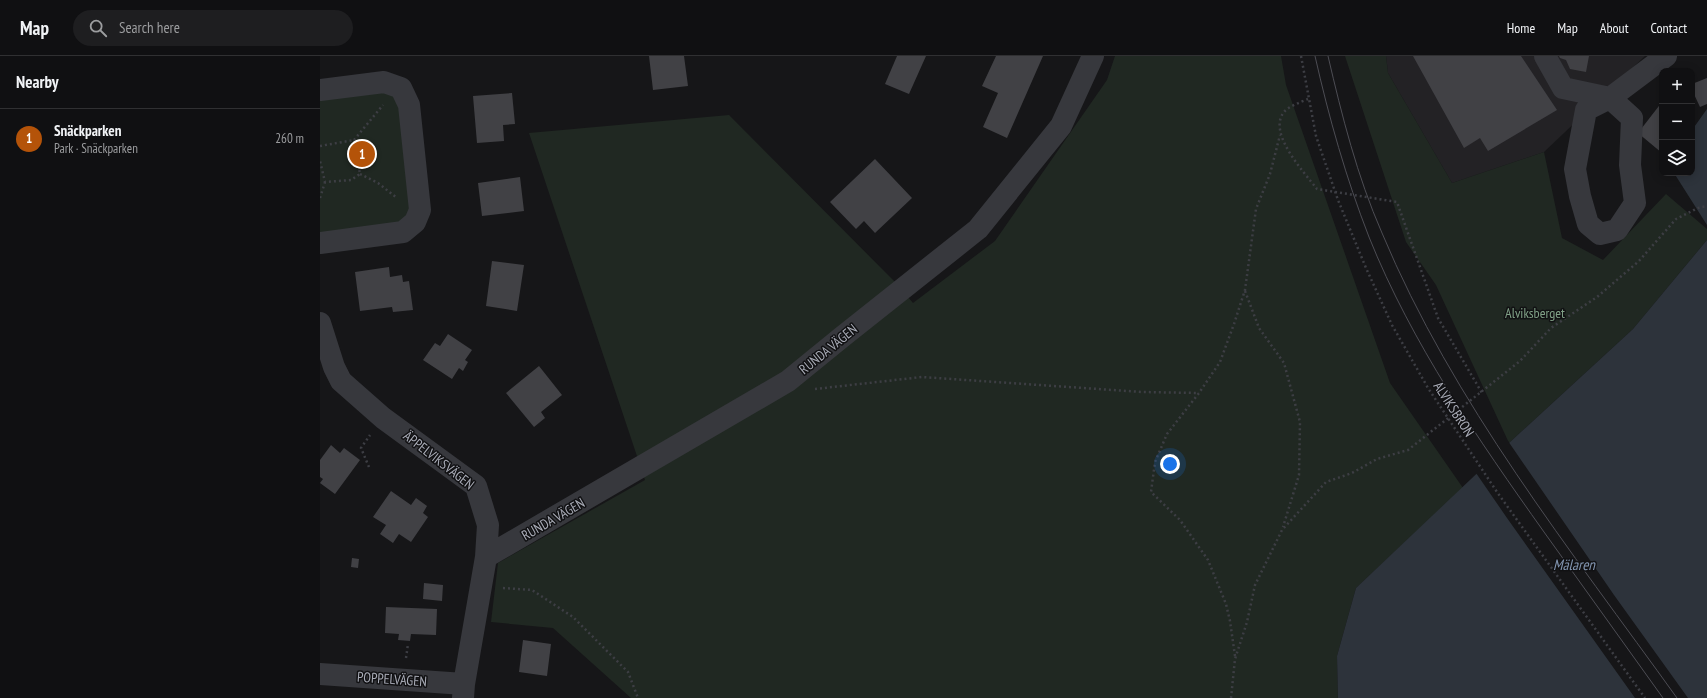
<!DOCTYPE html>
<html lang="en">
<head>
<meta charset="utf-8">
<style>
  :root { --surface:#101012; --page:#1e1e20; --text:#f1f3f6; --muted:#9c9d9f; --line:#303032; --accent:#b45309 }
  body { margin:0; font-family:"PT Sans Narrow",sans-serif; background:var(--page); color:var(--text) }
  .controls { position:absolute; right:12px; top:12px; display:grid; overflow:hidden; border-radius:8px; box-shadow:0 2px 10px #0003 }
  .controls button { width:36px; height:36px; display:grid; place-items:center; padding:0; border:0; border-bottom:1px solid var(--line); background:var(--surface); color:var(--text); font:20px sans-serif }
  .you { position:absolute; left:850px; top:408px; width:14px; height:14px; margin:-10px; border:3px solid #fff; border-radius:50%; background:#1a73e8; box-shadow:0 0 0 6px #1a73e833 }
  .badge { display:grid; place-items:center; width:26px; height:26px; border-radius:50%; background:var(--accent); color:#fff; font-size:13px; font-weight:700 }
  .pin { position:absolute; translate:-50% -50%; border:2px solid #fff; box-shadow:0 1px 4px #0006 }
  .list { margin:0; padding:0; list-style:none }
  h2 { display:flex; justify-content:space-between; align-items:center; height:52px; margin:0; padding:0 16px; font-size:17px }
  h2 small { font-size:13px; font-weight:400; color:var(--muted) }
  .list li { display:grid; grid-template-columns:26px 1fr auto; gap:12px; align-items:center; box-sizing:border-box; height:60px; padding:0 16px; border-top:1px solid var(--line) }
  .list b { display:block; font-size:15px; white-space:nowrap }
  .list p { margin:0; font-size:13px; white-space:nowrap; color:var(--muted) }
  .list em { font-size:13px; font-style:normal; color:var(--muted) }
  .icon { flex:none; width:22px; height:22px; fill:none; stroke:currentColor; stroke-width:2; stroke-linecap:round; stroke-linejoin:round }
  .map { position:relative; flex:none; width:1387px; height:642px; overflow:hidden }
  header { display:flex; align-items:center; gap:24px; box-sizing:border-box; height:56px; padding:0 20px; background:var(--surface); border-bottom:1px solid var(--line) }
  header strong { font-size:19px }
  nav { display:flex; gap:22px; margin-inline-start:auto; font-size:14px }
  .search { width:280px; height:36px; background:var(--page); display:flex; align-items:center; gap:10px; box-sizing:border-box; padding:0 14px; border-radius:22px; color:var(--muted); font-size:15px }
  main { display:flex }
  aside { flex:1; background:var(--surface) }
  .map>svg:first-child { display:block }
</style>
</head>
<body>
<header>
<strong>Map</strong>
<div class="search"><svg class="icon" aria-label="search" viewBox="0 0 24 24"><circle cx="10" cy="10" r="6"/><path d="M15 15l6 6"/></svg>Search here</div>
<nav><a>Home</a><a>Map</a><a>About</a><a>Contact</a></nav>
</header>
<main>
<aside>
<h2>Nearby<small></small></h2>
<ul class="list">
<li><span class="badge">1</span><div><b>Snäckparken</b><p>Park · Snäckparken</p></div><em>260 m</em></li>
</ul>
</aside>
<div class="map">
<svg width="1387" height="642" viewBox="0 0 1387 642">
  <rect width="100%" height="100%" fill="#161618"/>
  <path fill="#232225" d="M1066,0H1325L1224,96L1132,127L1068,17Z"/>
  <path fill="#202822" d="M795,0H961L966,29L1070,327L1143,432L1036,532L1017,600L1018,642H311L233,572L171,566L178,507L325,424L209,77L409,59L575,226L593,247L675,185L787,24Z
    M1025,0H1066L1068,17L1132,127L1224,96L1242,182L1283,204L1346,138L1387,173V184L1313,273L1189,387L1116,229L1086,186Z
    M69,34L78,43L91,153L84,166L0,179V39Z"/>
  <path fill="#2d333b" d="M1387,53V169L1354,117H1372V74Z
    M1387,184V642H1018L1017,600L1036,532L1189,387L1313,273Z"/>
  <path fill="#161618" d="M1188,385L1294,539L1368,642H1315L1187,462L1156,417Z"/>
  <path fill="#414145" d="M329,0H364L368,30L333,34Z
    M577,0H606L589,38L565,28Z
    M676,0H723L687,82L663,71L678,37L662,30Z
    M1093,0H1201L1237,54L1168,95L1160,82L1144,92Z
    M1239,0H1269L1266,16L1250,13L1246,4L1240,2Z
    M1387,22V48L1380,51L1372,34V28Z
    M192,37L195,68L183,69L184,85L157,87L153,40Z
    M1342,46V97L1318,77Z
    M555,103L592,142L555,177L544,165L536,173L510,146Z
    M200,121L204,155L162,160L158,127Z
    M172,205L204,209L197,255L166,250Z
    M69,211L70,221L82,219L83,226L89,225L93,254L73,256L72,251L40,255L35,216Z
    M128,278L152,294L145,304L148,306L143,315L139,312L132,323L103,304L115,287L120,290Z
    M219,310L242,339L221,356L225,362L214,371L186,337Z
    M11,389L20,397L24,392L40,404L15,438L0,427L3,423L0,421V404Z
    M71,435L91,449L96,442L107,450L103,457L108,461L91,486L79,478L73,487L60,478L66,469L53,461Z
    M32,502L39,503L38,512L31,511Z
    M104,527L123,529L122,545L103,543Z
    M66,551L117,553L116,579L91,578L90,585L78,584L79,578L65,577Z
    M203,584L231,588L227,620L199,616Z"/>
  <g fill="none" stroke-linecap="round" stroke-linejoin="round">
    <path stroke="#3d3e44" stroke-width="2.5" stroke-dasharray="2 3" stroke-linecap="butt" d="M981,0L996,80L1018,144L1046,212L1072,269L1108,332L1177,436L1325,642
      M988,43C981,46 969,50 964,56C947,77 984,116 997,133L1077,146L1118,262L1162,337
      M34,84L63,49
      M0,90L34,84L40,118L31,124L5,126L0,105
      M40,118L58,127L77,142
      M0,142L5,126
      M925,235L939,272L964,307L980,366L979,419L963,471
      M495,333L602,321L822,336L879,337
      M49,411L41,392L50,379
      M183,532L212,534L253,561L308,616L318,642
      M915,600L910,565L906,548L888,504L860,464L831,436L835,406L847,378L879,337L900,306L914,268L925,234L936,153L950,118L960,79
      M86,602L88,588
      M911,642L915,603L927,566L935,529L962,474L1006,426L1032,417L1057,403L1088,394L1200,305L1231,272L1277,241L1319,205L1356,163L1378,152L1387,150"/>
    <path stroke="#37383d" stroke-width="22" d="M1225,0L1243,32L1290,42L1346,0
      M0,34L64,26L81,32L89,49L100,154L95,166L83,176L0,187
      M1290,42L1312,62L1310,109L1315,147L1297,174L1280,178L1268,168L1260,140L1255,113L1266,54Z
      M0,267L14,311L21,325L63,362L156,430L168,469L166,501L144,628L143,642
      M166,501L468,325L522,281L658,173L741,70L773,0
      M0,618L144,628"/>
    <path stroke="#4d4d54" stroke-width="1" d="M995,0C1009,62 1026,122 1049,181C1092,288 1158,383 1224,476C1264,531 1303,587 1343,642
      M1008,0C1022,60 1037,120 1062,177C1133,347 1250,493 1357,642"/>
  </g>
  <g text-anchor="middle" stroke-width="3" stroke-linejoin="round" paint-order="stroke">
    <g font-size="14" fill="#81a187" stroke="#111113">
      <text x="1215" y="262">Alviksberget</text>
    </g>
    <g font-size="14" fill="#a9acb7" stroke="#111113">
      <text transform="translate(508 293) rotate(-39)" y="5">RUNDA VÄGEN</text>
      <text transform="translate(1134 353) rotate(57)" y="5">ALVIKSBRON</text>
      <text transform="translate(119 404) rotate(38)" y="5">ÄPPELVIKSVÄGEN</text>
      <text transform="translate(233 463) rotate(-30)" y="5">RUNDA VÄGEN</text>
      <text transform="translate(72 623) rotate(4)" y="5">POPPELVÄGEN</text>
    </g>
    <g font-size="15" font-style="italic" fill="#8295b0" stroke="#111113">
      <text x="1254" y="514">Mälaren</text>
    </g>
  </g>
</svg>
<div class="controls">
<button>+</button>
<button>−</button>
<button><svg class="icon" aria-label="layers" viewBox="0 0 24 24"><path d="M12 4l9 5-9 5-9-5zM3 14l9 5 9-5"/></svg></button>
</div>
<div class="you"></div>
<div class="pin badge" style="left:42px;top:98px">1</div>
</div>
</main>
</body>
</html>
